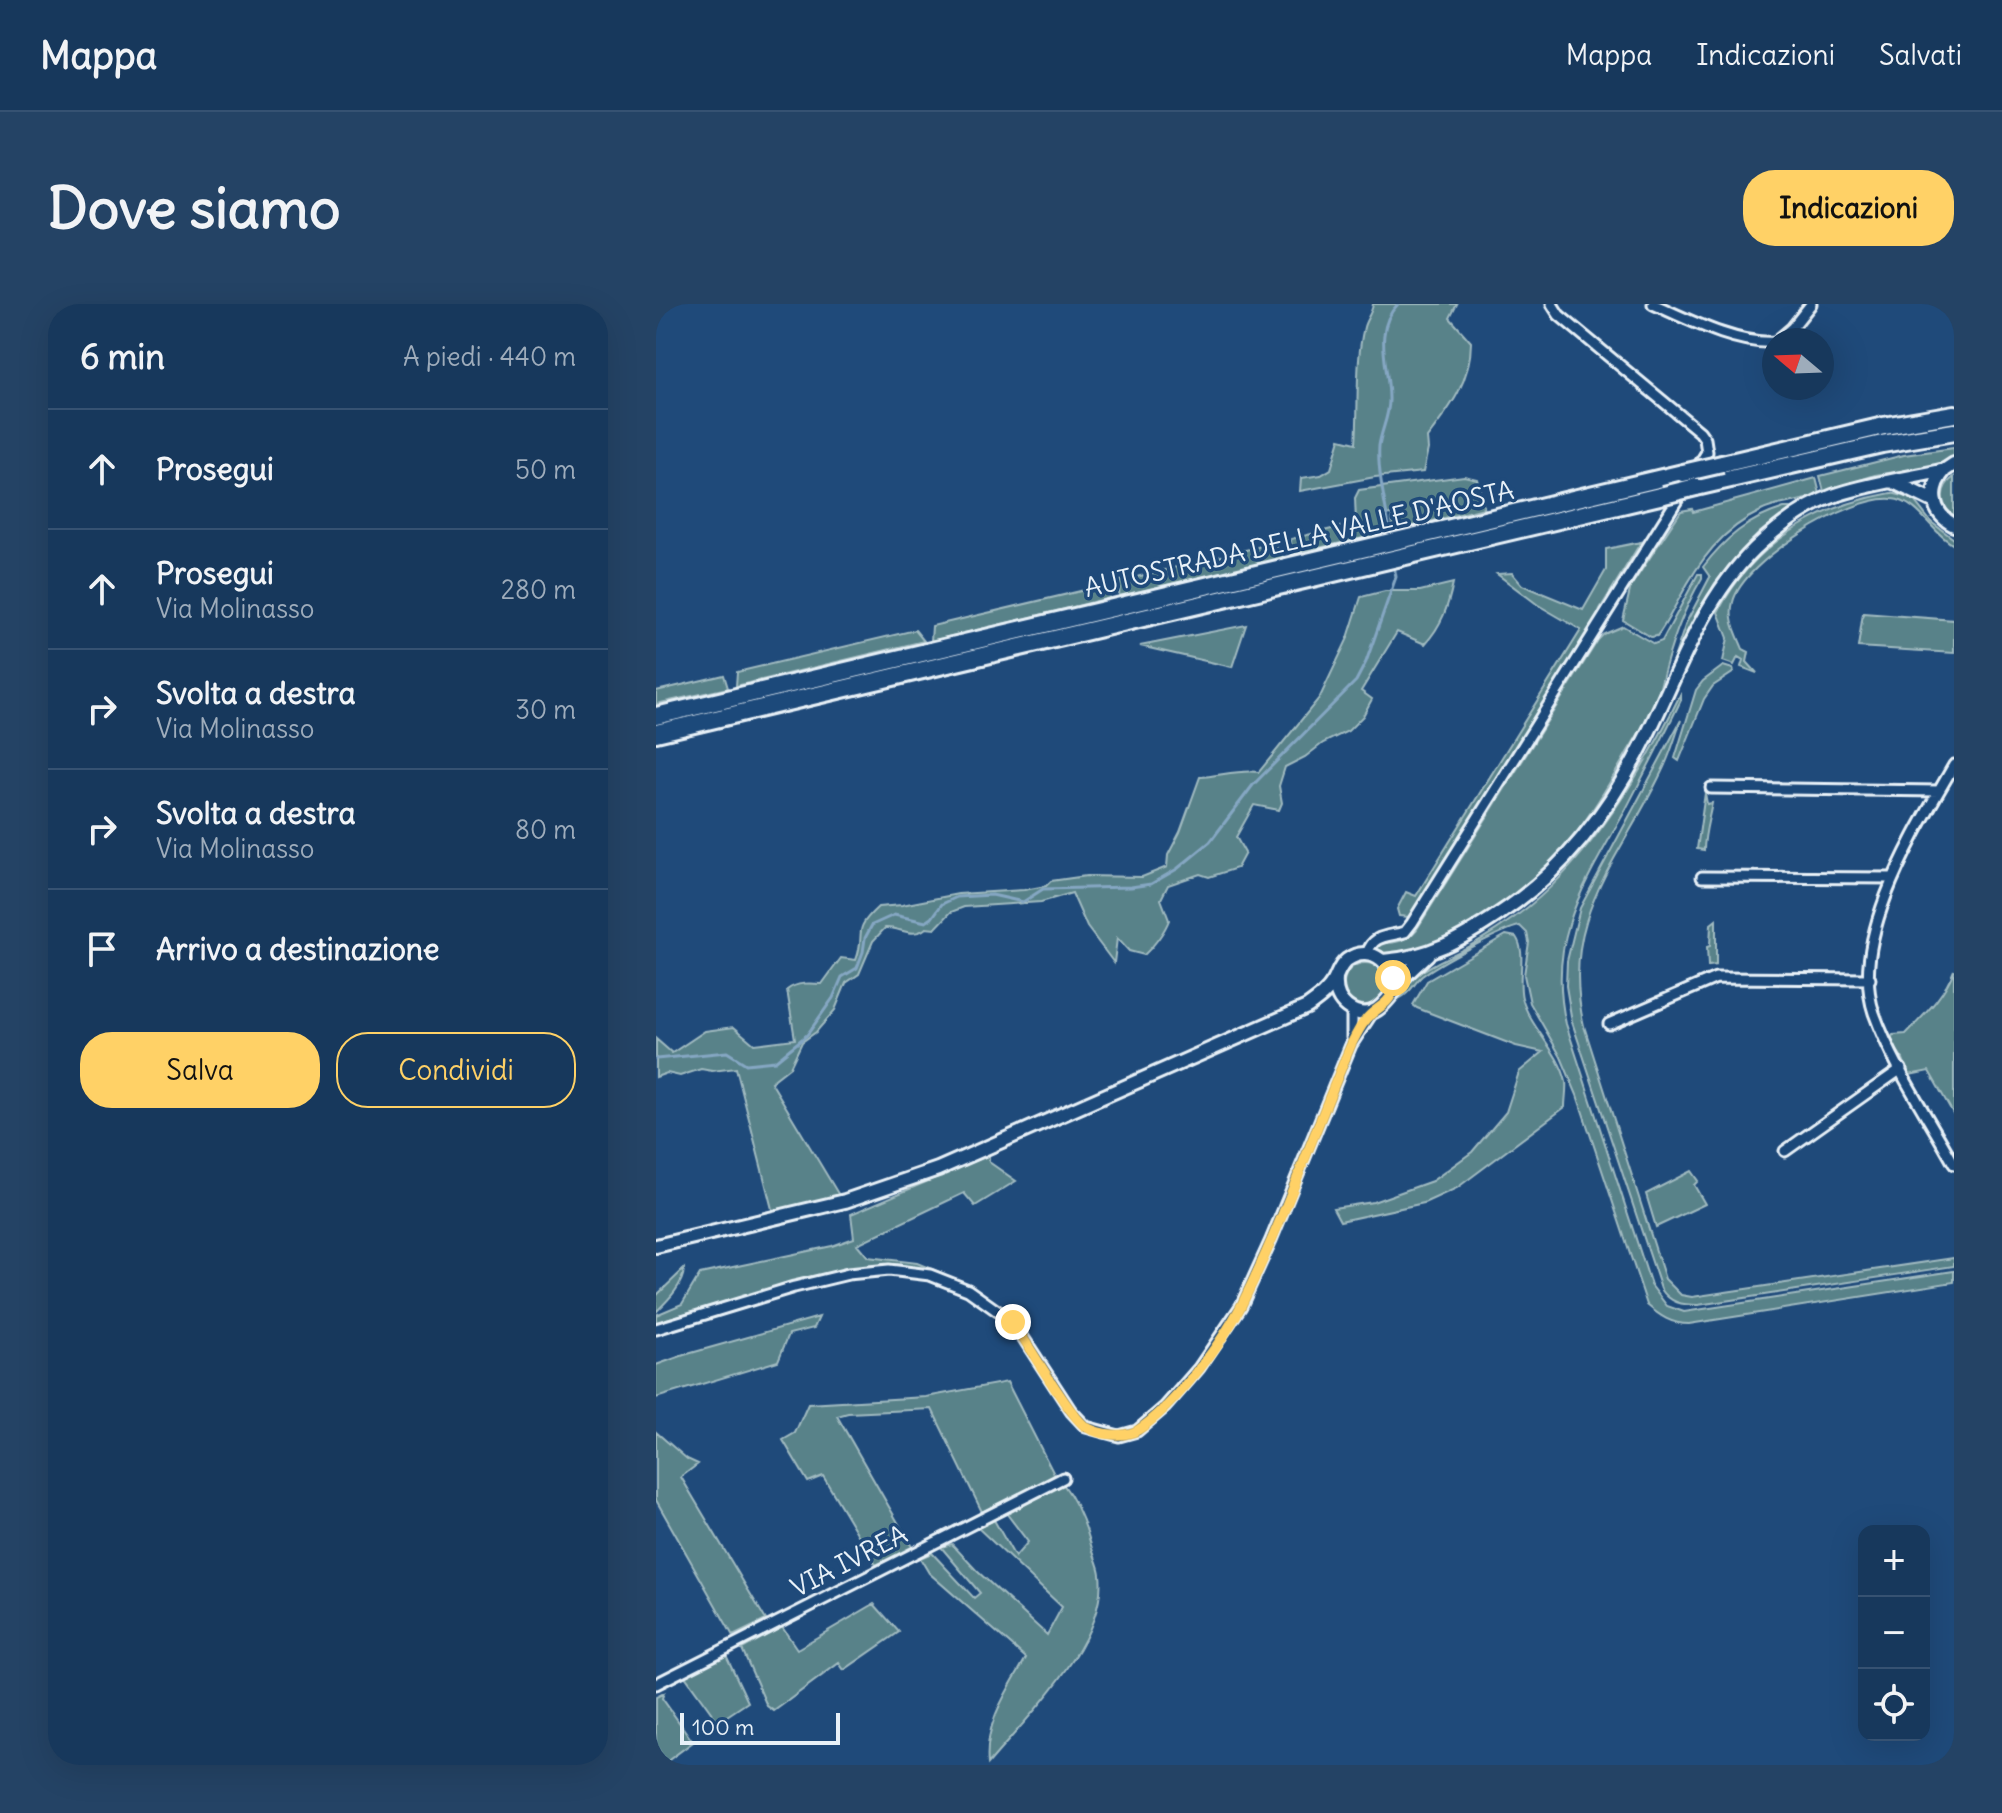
<!DOCTYPE html>
<html lang="it">
<head>
<meta charset="utf-8">
<style>
  :root { --surface:#17385c; --page:#244365; --text:#f1f3f6; --muted:#9eacbb; --line:#365272; --accent:#ffd166 }
  body { margin:0; font-family:Delius,sans-serif; background:var(--page); color:var(--text) }
  .controls { position:absolute; right:24px; bottom:24px; display:grid; overflow:hidden; border-radius:16px; box-shadow:0 8px 32px #0002 }
  .controls button { width:72px; height:72px; display:grid; place-items:center; padding:0; border:0; border-bottom:2px solid var(--line); background:var(--surface); color:var(--text); font:40px sans-serif }
  .compass { position:absolute; left:1106px; top:24px; width:72px; height:72px; border-radius:50%; background:var(--surface); box-shadow:0 8px 32px #0002; rotate:289deg }
  .scale { position:absolute; left:24px; bottom:20px; width:160px; box-sizing:border-box; padding-left:8px; border:4px solid #e8f1f8; border-top:0; font-size:22px; line-height:28px; white-space:nowrap; color:#e8f1f8; -webkit-text-stroke:6px #1f4a7a; paint-order:stroke }
  .stop { position:absolute; width:24px; height:24px; margin:-18px; border:6px solid #ffd166; border-radius:50%; background:#fff }
  .stop.end { background:#ffd166; border-color:#fff; box-shadow:0 2px 8px #0008 }
  .list { margin:0; padding:0; list-style:none }
  h2 { display:flex; justify-content:space-between; align-items:center; height:104px; margin:0; padding:0 32px; font-size:34px }
  h2 small { font-size:26px; font-weight:400; color:var(--muted) }
  .list li { display:grid; grid-template-columns:52px 1fr auto; gap:24px; align-items:center; box-sizing:border-box; height:120px; padding:0 32px; border-top:2px solid var(--line) }
  .list b { display:block; font-size:30px; white-space:nowrap }
  .list p { margin:0; font-size:26px; white-space:nowrap; color:var(--muted) }
  .list em { font-size:26px; font-style:normal; color:var(--muted) }
  .actions { display:flex; gap:16px; padding:24px 32px }
  .actions a { flex:1; padding:18px 0; border:2px solid var(--accent); border-radius:32px; text-align:center; font-size:28px; color:var(--accent) }
  .actions .main { background:var(--accent); color:#111 }
  .icon { flex:none; width:44px; height:44px; fill:none; stroke:currentColor; stroke-width:2; stroke-linecap:round; stroke-linejoin:round }
  .map { position:relative; flex:none; width:1298px; height:1461px; overflow:hidden; border-radius:32px }
  header { display:flex; align-items:center; gap:48px; box-sizing:border-box; height:112px; padding:0 40px; background:var(--surface); border-bottom:2px solid var(--line) }
  header strong { font-size:38px }
  nav { display:flex; gap:44px; margin-inline-start:auto; font-size:28px }
  .intro { display:flex; align-items:center; justify-content:space-between; box-sizing:border-box; height:192px; padding:0 48px }
  h1 { margin:0; font-size:56px }
  .button { padding:20px 36px; border-radius:32px; background:var(--accent); color:#111; font-size:28px; font-weight:700 }
  main { display:flex; gap:48px; padding:0 48px }
  aside { flex:1; background:var(--surface); border-radius:32px; box-shadow:0 8px 32px #0002 }
  .map>svg:first-child { display:block }
</style>
</head>
<body>
<header>
<strong>Mappa</strong>
<nav><a>Mappa</a><a>Indicazioni</a><a>Salvati</a></nav>
</header>
<div class="intro"><h1>Dove siamo</h1><a class="button">Indicazioni</a></div>
<main>
<aside>
<h2>6 min<small>A piedi · 440 m</small></h2>
<ul class="list">
<li><svg class="icon" aria-label="ahead" viewBox="0 0 24 24"><path d="M12 20V5M6 11l6-6 6 6"/></svg><div><b>Prosegui</b></div><em>50 m</em></li>
<li><svg class="icon" aria-label="ahead" viewBox="0 0 24 24"><path d="M12 20V5M6 11l6-6 6 6"/></svg><div><b>Prosegui</b><p>Via Molinasso</p></div><em>280 m</em></li>
<li><svg class="icon" aria-label="right" viewBox="0 0 24 24"><path d="M7 20v-9h11M14 6l5 5-5 5"/></svg><div><b>Svolta a destra</b><p>Via Molinasso</p></div><em>30 m</em></li>
<li><svg class="icon" aria-label="right" viewBox="0 0 24 24"><path d="M7 20v-9h11M14 6l5 5-5 5"/></svg><div><b>Svolta a destra</b><p>Via Molinasso</p></div><em>80 m</em></li>
<li><svg class="icon" aria-label="arrive" viewBox="0 0 24 24"><path d="M6 21V4h12l-3 4 3 4H6"/></svg><div><b>Arrivo a destinazione</b></div></li>
</ul>
<div class="actions"><a class="main">Salva</a><a>Condividi</a></div>
</aside>
<div class="map">
<svg width="1298" height="1461" viewBox="0 0 1298 1461">
  <rect width="100%" height="100%" fill="#1f4a7a"/>
  <filter id="ink" filterUnits="userSpaceOnUse"><feTurbulence type="fractalNoise" baseFrequency=".0125" numOctaves="2"/><feDisplacementMap in="SourceGraphic" scale="16" xChannelSelector="R" yChannelSelector="G"/><feConvolveMatrix kernelMatrix="1 2 1 2 8 2 1 2 1" color-interpolation-filters="sRGB"/></filter>
  <g filter="url(#ink)">
    <path fill="#598289" stroke="#a0bac0" stroke-width="2" d="M717,0H801L794,14L815,38C815,77 794,104 771,134L772,145L767,168L719,173L644,187L645,174L665,171L675,165L684,135L700,139C703,103 699,58 708,23C710,15 716,9 717,0Z
      M1298,144V153L1279,162L1219,171L1168,188L1164,172L1248,151Z
      M808,172L821,175L828,204L737,227L736,210L726,211V230L635,250V235L700,219L699,194L703,186Z
      M1298,173V212C1283,201 1283,184 1298,173Z
      M1160,174L1164,190C1143,200 1126,197 1105,207C1066,225 1043,257 1023,295C1016,307 1010,321 1001,332L995,333L967,316L975,282L1025,207L1036,205L1037,208Z
      M1235,189L1256,194L1275,218L1298,235V241C1275,229 1263,197 1236,195C1195,191 1087,257 1077,298C1072,315 1081,330 1087,345L1093,348L1091,358L1101,369L1085,363L1087,356L1082,353L1078,361L1067,357L1072,334L1062,308C1097,240 1161,202 1235,189Z
      M1128,204H1137L1103,229L1059,279L1013,369L1030,319L1054,273L1047,263C1069,234 1092,215 1128,204Z
      M985,238L944,305L936,326L769,589L753,613L743,612L741,605L750,588L760,592L925,326L882,301L841,270L856,269L866,281L927,306L950,266V245Z
      M618,239L628,254L463,292L464,277Z
      M1042,270H1046V274C1025,309 1012,349 1003,387C997,407 983,429 972,447C944,497 911,550 866,588C846,605 822,617 799,630C780,642 740,659 719,647L726,639C741,639 751,637 761,625L942,336L948,330L967,322L998,340L1006,337Z
      M797,279C792,303 786,321 769,340L741,328L705,387L716,395L707,412L692,427L667,439L649,453L629,463L623,482L626,499L623,506L598,501L580,533L589,549L581,564L553,573L544,570L512,581L505,595L513,616C509,627 498,642 488,651L473,647L461,634L458,659L431,623L416,589L385,598L308,603L295,608L279,625L270,624C257,635 244,623 229,624L217,637L203,670L190,679L179,706L160,728L146,738L134,763L115,778L184,893L117,909L80,764L56,767L45,765L24,772L11,769L0,773V735L16,749L49,727L78,723L98,740L139,735L131,686C141,678 154,679 166,680L185,654L200,656C211,627 194,629 222,603L246,601L302,590L368,586L390,582L395,577L430,572L486,573L511,563L512,551L524,528L544,473C563,472 585,465 603,468L664,393L692,334L705,293L729,287H764Z
      M446,282L454,294L275,337L276,322Z
      M1207,309L1298,316V349L1202,343Z
      M590,321L576,363L484,342Z
      M259,326L268,337L80,382L81,368Z
      M1067,362L1077,365L1078,368L1057,382L1048,395L1023,457L1019,454L1040,386L1047,377Z
      M68,371L72,384L0,400V387Z
      M1025,389V396C1007,434 988,470 969,507C929,579 890,634 910,720L995,981L1011,1002L1028,1008L1298,967V978L1033,1020C1015,1020 1004,1012 991,1001L921,791L905,753L874,699L868,671L873,638L871,629L864,622C846,625 782,660 766,672C758,679 755,689 744,694C757,665 784,658 810,644C832,632 853,618 872,603C936,552 990,462 1025,389Z
      M1025,416C1020,432 1015,448 1008,463C965,556 902,611 928,722L1009,975L1025,991L1036,993L1298,954V962L1042,1001C1026,1001 1014,999 1005,985L916,718L910,682L911,657L924,604Z
      M1049,489L1051,500L1056,499C1053,515 1048,531 1048,546L1041,545Z
      M1060,616V661L1052,662L1051,643L1054,642L1055,620Z
      M850,631L860,633C871,649 861,674 866,694C874,724 903,747 910,778C911,785 909,795 909,803L801,884L768,899L684,917L677,904L717,898L776,877L816,848L850,808L863,768L887,748L860,742L761,704L757,701L771,677Z
      M688 680a21 21 0 1 1 42 0a21 21 0 1 1-42 0Z
      M1298,666V811L1273,767L1253,771L1247,755L1234,736L1237,731L1250,730C1268,711 1289,691 1298,666Z
      M333,851V858L360,877L319,902L308,889L201,940L212,953L261,959L288,970L242,960L190,964L0,1018V1011L26,1000L44,970L176,942L198,934L195,910Z
      M1035,867L1042,877L1038,881L1049,900L1000,923L990,890Z
      M28,965C27,982 12,996 0,1008V992Z
      M163,1013L158,1024L133,1030L122,1057L0,1094V1061L28,1051Z
      M351,1078L399,1172L326,1208L276,1105L192,1109L181,1112L256,1243L220,1261L167,1172L152,1178L127,1136L139,1129L152,1100L270,1093Z
      M0,1128L31,1155L42,1160L25,1173L110,1316L77,1332L0,1196Z
      M407,1180C421,1198 429,1219 435,1241C437,1250 443,1260 444,1270C452,1336 372,1412 332,1460C328,1419 351,1388 370,1354L273,1269L264,1254L276,1249L318,1294L324,1289L285,1243L296,1240L321,1267L391,1331L406,1303L322,1224L338,1216L359,1253L372,1238L351,1210Z
      M218,1300L243,1328L188,1366L183,1359L118,1407L111,1402L86,1345L126,1323L141,1345Z
      M70,1351L92,1398L62,1418L29,1372Z
      M8,1389L6,1394L37,1438L10,1458L0,1442V1393Z"/>
    <g fill="none" stroke-linecap="round" stroke-linejoin="round">
      <path stroke="#85a7c3" stroke-width="3" d="M735,234C731,207 721,169 723,142C725,126 734,111 733,94C733,62 716,27 742,0
        M0,755L71,748L90,760L119,757L151,731L177,694L186,673L201,664L207,648L209,634L216,621L238,611L270,618L276,614L286,600L301,593L336,591L367,598L387,585L475,583L495,580L521,565L554,538L597,481L700,377L710,358L740,273L738,261"/>
      <g stroke="#e8f1f8" stroke-width="15">
        <path id="minor" d="M896,0L903,11L1044,128L1049,135L1051,148L1040,166
          M997,0C1031,15 1081,41 1118,38
          M1122,36L1136,24L1155,0
          M1298,461C1262,524 1192,633 1218,709C1237,762 1271,811 1298,860
          M1055,484L1283,487
          M1046,573L1237,574
          M711,650C717,630 731,633 749,628L756,619L1026,188
          M696,706V734
          M953,720L1060,674L1214,675
          M1129,847L1245,765
          M0,1025L138,983L192,970L233,966L274,971L312,986L357,1018L415,1107L430,1123L463,1132L481,1127L509,1103L543,1064L585,1002L615,936L695,741L716,709
          M0,1380L407,1174"/>
      </g>
      <g stroke="#e8f1f8" stroke-width="18">
        <path id="secondary" d="M1289,166C1272,185 1275,209 1298,221
          M1238,178L1277,197
          M727,657C772,654 806,635 843,610C908,567 955,504 989,435C1023,368 1048,289 1106,238C1126,220 1152,201 1177,192C1209,180 1255,174 1289,166L1298,160
          M680,675C679,686 682,696 691,703C719,724 735,690 749,672C756,664 765,657 772,650
          M0,942L189,897L282,865L651,703C662,695 671,689 678,677C682,670 683,662 691,656C715,638 743,663 736,690"/>
      </g>
      <g stroke="#e8f1f8" stroke-width="22">
        <path id="motorway" d="M1066,160L1228,122L1298,110
          M1040,183L1226,140L1298,128
          M0,412L1027,169
          M0,429L1008,191"/>
      </g>
      <use href="#minor" stroke="#1f4a7a" stroke-width="9"/>
      <use href="#secondary" stroke="#1f4a7a" stroke-width="12"/>
      <use href="#motorway" stroke="#1f4a7a" stroke-width="16"/>
      <g stroke="#e8f1f8" stroke-width="22" stroke-linecap="butt">
        <path id="motorway-bridge" d="M1027,169L1066,160
          M1008,191L1040,183"/>
      </g>
      <use href="#motorway-bridge" stroke="#1f4a7a" stroke-width="16"/>
    </g>
  </g>
  <g fill="none" stroke-linecap="round" stroke-linejoin="round" filter="url(#ink)">
    <path stroke="#ffd166" stroke-width="10" d="M357,1018C371,1039 414,1113 430,1123C443,1131 469,1134 482,1126C518,1103 567,1038 586,1000C628,916 658,827 695,741C699,733 703,724 709,717C722,699 739,703 737,674"/>
  </g>
  <g text-anchor="middle" stroke-width="7" stroke-linejoin="round" paint-order="stroke">
    <g font-size="26" fill="#e8f1f8" stroke="#1f4a7a">
      <text transform="translate(643 235) rotate(-13)" y="9">AUTOSTRADA DELLA VALLE D'AOSTA</text>
      <text transform="translate(193 1257) rotate(-27)" y="9">VIA IVREA</text>
    </g>
  </g>
</svg>
<div class="controls">
<button>+</button>
<button>−</button>
<button><svg class="icon" aria-label="locate" viewBox="0 0 24 24"><circle cx="12" cy="12" r="6"/><path d="M12 2v4M12 18v4M2 12h4M18 12h4"/></svg></button>
</div>
<svg class="compass" viewBox="-18 -18 36 36"><path d="M0-13l5 13h-10z" fill="#e53935"/><path d="M0 13l5-13h-10z" fill="#9eacbb"/></svg>
<div class="scale">100 m</div>
<div class="stop" style="left:737px;top:674px"></div>
<div class="stop end" style="left:357px;top:1018px"></div>
</div>
</main>
</body>
</html>
